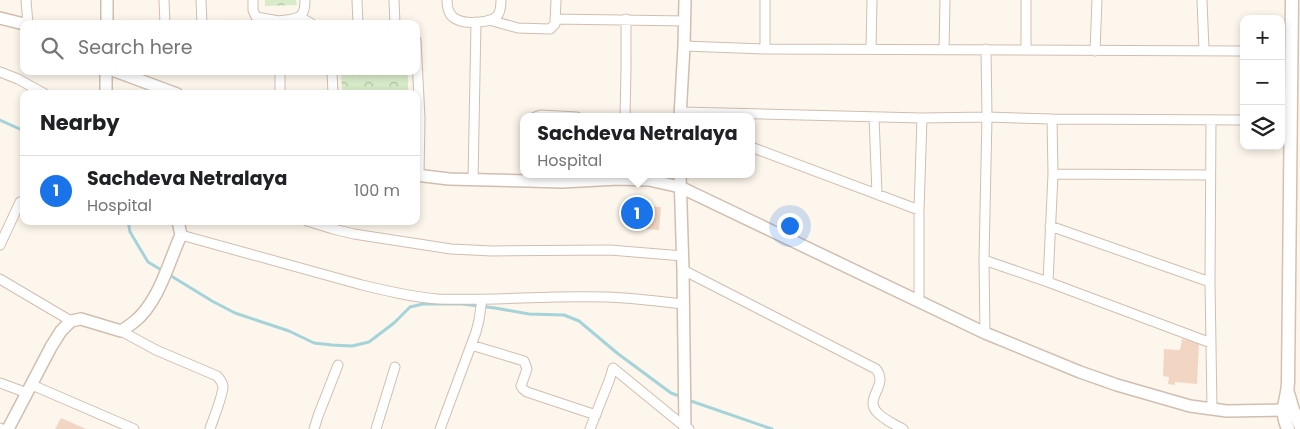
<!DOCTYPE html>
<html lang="en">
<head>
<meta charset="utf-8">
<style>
  :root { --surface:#fff; --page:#f6f6f6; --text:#202124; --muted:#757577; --line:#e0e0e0; --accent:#1a73e8 }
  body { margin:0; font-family:Poppins,sans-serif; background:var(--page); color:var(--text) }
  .controls { position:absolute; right:15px; top:15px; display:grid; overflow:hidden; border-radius:10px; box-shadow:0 2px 8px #0003 }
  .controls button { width:45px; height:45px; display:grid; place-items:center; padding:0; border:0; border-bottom:1px solid var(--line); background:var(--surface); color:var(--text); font:25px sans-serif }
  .you { position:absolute; left:789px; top:225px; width:18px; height:18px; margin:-12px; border:4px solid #fff; border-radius:50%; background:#1a73e8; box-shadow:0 0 0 8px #1a73e833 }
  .badge { display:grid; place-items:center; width:32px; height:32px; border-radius:50%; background:var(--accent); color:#fff; font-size:16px; font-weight:700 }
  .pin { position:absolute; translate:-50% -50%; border:2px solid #fff; box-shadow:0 1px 5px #0006 }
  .popup { position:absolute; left:520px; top:113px; width:235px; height:65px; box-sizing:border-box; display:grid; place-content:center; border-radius:10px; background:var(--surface); filter:drop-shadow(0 1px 4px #0005); font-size:16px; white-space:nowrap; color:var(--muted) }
  .popup b { font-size:19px; color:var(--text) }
  .popup::after { content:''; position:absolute; left:50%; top:100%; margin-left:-10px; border:10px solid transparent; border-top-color:var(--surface) }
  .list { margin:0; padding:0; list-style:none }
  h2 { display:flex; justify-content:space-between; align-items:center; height:65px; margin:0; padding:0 20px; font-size:21px }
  h2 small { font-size:16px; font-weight:400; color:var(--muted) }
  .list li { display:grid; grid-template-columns:32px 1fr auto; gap:15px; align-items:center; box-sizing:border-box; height:70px; padding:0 20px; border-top:1px solid var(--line) }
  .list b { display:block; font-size:19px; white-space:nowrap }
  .list p { margin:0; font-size:16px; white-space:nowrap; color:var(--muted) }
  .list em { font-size:16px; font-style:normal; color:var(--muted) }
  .icon { flex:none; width:28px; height:28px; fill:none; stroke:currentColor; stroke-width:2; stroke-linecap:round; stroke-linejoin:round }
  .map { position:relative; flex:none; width:1300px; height:429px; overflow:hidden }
  .search { position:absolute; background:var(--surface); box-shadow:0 2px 8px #0003; left:20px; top:20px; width:400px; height:55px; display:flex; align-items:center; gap:12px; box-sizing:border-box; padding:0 18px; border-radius:10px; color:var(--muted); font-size:19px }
  .panel { position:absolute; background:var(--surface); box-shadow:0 2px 8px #0003; left:20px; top:90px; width:400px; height:135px; border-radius:10px }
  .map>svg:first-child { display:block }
</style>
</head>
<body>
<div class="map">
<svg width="1300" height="429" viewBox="0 0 1300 429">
  <defs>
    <pattern id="park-crowns" width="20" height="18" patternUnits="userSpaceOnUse" patternTransform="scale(1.25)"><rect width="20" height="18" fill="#d8ecc9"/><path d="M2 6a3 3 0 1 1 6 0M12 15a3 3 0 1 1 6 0" fill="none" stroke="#b4c2a5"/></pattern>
  </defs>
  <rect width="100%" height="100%" fill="#fdf6ec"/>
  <path fill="url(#park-crowns)" d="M265,0H296L297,5L265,6Z
    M341,71H408V94H370L342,90Z"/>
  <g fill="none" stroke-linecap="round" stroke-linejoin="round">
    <path stroke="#a5d3da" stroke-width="3" d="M0,120L24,131
      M128,221L130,232L148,262L163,271
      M168,274L212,301L235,313L289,331L314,343L332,345L352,346L369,342L394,323L410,307L423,304H462L495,308L529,314L564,315L579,321L617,353L671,393L682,397
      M688,400L772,429"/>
  </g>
  <path fill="#f3d5c3" d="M632,205L661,207L659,230L630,228Z
    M1182,339L1199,343L1197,384L1175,382V385L1168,384L1169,377L1163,376L1164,349L1180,350Z
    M61,418L86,429H55Z"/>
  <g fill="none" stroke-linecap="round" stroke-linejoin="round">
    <g stroke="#d1beb0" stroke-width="11">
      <path id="minor" d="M26,0L28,24
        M164,0L165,24
        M201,0L202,24
        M253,0V10L256,17L279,21V24
        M357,0L358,24
        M394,0L395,24
        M447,0C447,8 449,17 458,20C466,24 491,23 497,16C501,12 501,5 501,0
        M1026,0V50
        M1202,0L1204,50
        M300,17L312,24
        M555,19L685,21
        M489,20L518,28L550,29L555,24L556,0
        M279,21C296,18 305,21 305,0
        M416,40L420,118L419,175
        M684,46L765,49L1244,51
        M765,49V0
        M871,49L872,0
        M944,50L945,0
        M1095,51L1097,0
        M280,71V94
        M332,71L333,94
        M0,72L18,79L45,94
        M681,112L922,118L987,117L1052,119L1244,120
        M535,117L541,115L577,117
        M625,117L626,69V19
        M874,117L877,194
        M1052,119L1053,174
        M1211,120L1210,282L1212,409
        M751,147L919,210L922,118
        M473,180L476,22
        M919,210V302
        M307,221L333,229L354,234L451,249L492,251L610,250L683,256
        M1050,226L1210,282
        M181,235L362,285C387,291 412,297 438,299C494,301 550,295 606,297C632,298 657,301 683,304
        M0,245L20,202
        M984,260L987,117L986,49
        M683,270L876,369C889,385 865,397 876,411C882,419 894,424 903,429
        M0,279L71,321
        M1048,282L1211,343
        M121,331L156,350L217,376C220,379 222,382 223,386C223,396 213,419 210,429
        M985,333L984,260L1048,282L1053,174L1210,175
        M471,345L524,361L527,369L521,386L523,389L527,392L596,415
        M0,383L27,393
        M32,385L134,429
        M0,428L2,429
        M314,429L318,416L338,365
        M376,429L395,367
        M440,429L476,332L479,320L482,299
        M590,429L609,381L613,368L685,427L689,429"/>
    </g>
    <g stroke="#d1beb0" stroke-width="14">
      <path id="tertiary" d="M0,18L24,24
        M107,24V0
        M115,71L177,94
        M106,94V71
        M680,117L684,46L685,0
        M680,174L683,270L685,429
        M416,175L449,179L528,181L562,182L618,179L649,180L680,187L985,333L1080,372L1117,385L1190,406L1227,411L1291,410
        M8,429L51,347L61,331L71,321L81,319L121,331C126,328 130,325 134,322C157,304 167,268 178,242L181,235L178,221"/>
    </g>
    <g stroke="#d6c0b0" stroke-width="15">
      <path id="secondary" d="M1288,393L1293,410L1300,425
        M1288,429C1279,408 1287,403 1288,383L1292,0"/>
    </g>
    <use href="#minor" stroke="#fff" stroke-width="9"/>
    <use href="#tertiary" stroke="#fff" stroke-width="11"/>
    <use href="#secondary" stroke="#fff" stroke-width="12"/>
  </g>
</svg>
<div class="controls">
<button>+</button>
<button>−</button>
<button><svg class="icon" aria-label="layers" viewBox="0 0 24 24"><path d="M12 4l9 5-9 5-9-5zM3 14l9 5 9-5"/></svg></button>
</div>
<div class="you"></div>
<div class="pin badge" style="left:637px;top:213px">1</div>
<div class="popup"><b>Sachdeva Netralaya</b>Hospital</div>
<div class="search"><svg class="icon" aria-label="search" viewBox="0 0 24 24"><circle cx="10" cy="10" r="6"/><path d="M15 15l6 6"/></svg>Search here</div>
<section class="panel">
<h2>Nearby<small></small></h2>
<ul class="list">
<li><span class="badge">1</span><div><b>Sachdeva Netralaya</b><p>Hospital</p></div><em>100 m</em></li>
</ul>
</section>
</div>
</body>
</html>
